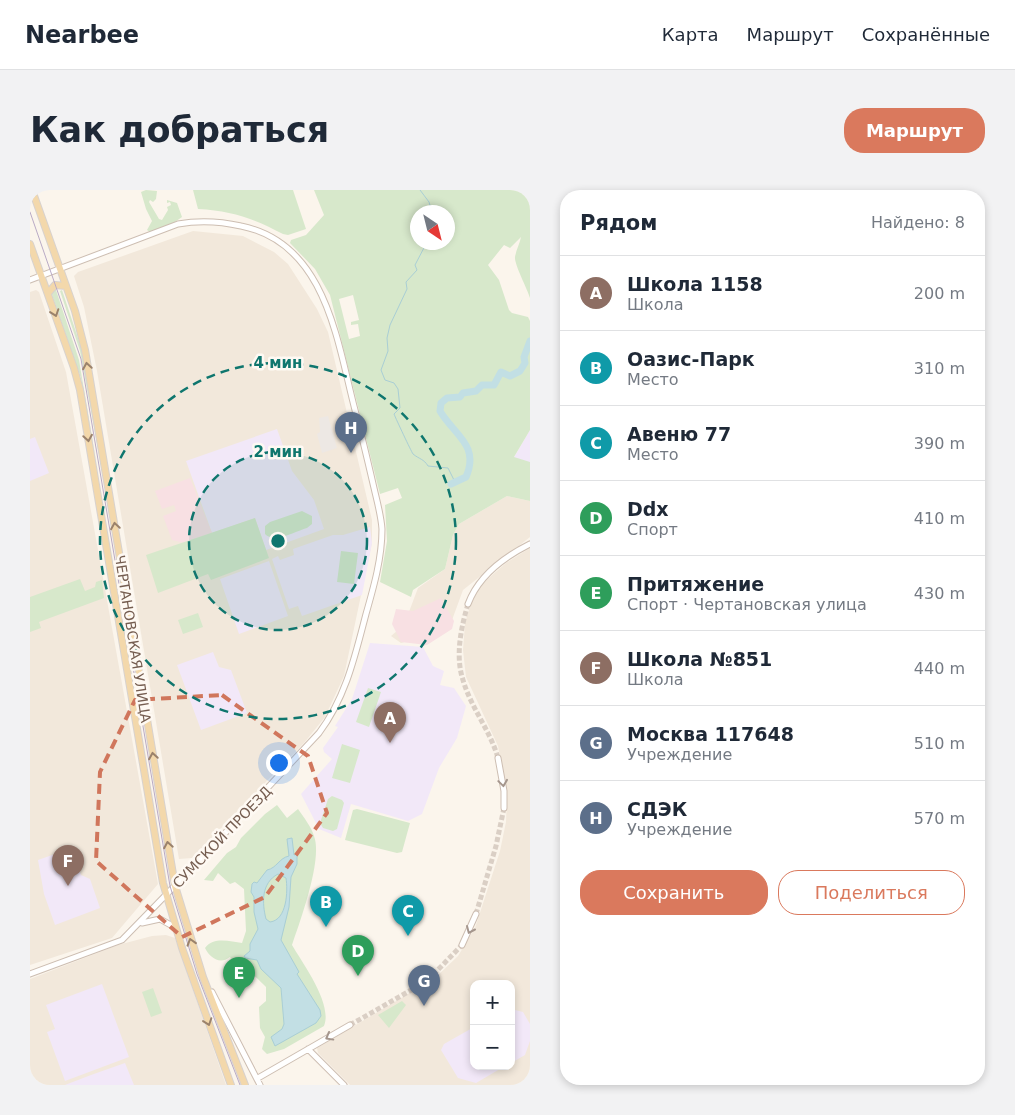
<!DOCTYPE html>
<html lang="ru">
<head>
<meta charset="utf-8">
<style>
  :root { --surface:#fff; --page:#f2f2f3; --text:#1f2937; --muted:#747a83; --line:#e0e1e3; --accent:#da795d }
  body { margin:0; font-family:"DejaVu Sans",sans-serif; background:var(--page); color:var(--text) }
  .controls { position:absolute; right:15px; bottom:15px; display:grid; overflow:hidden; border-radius:10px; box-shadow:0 2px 8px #0003 }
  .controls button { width:45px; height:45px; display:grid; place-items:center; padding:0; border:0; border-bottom:1px solid var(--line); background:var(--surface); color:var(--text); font:25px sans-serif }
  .compass { position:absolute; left:380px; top:15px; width:45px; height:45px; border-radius:50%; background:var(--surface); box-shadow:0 2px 8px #0003; rotate:145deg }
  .you { position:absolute; left:248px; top:572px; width:18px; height:18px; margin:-12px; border:4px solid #fff; border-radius:50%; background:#1a73e8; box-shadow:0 0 0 8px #1a73e833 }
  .badge { display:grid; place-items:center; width:32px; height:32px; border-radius:50%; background:var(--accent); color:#fff; font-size:16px; font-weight:700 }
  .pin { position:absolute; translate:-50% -41px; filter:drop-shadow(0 1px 2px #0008) }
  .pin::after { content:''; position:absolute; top:26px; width:18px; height:15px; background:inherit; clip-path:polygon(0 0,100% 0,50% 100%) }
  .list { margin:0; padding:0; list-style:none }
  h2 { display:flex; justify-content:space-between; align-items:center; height:65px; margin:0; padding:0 20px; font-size:21px }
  h2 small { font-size:16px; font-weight:400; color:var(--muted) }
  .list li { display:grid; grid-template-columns:32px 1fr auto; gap:15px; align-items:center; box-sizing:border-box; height:75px; padding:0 20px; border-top:1px solid var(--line) }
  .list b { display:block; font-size:19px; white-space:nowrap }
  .list p { margin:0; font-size:16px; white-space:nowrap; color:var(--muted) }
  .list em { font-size:16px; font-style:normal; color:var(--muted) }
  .actions { display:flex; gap:10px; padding:15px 20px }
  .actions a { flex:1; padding:11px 0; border:1px solid var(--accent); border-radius:20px; text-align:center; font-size:18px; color:var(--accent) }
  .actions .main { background:var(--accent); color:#fff }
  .map { position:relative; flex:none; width:500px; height:895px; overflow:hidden; border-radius:20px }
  header { display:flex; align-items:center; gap:30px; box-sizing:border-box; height:70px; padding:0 25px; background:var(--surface); border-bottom:1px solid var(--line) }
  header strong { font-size:24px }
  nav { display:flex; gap:28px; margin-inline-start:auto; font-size:18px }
  .intro { display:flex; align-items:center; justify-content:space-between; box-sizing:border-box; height:120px; padding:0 30px }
  h1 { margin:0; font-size:35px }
  .button { padding:12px 22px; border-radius:20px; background:var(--accent); color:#fff; font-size:18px; font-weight:700 }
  main { display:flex; gap:30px; padding:0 30px }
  aside { flex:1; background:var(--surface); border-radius:20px; box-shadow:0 2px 8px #0003 }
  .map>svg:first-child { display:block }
</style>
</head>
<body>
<header>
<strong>Nearbee</strong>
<nav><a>Карта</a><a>Маршрут</a><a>Сохранённые</a></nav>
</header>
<div class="intro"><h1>Как добраться</h1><a class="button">Маршрут</a></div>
<main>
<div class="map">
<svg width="500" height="895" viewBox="0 0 500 895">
  <rect width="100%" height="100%" fill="#fbf5ec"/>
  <path fill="#f2e8db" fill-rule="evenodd" d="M163,41L213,46L244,62L258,74L287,119L298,142L342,330V353L314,486L295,527L274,553L162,668L149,669L67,181L54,117L44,86L48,82Z
    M6,100L9,102L36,182L128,694L82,748L0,775V102Z
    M477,306L500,311V347L433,400L418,441L394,456L382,450L371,453L361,446L374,435L388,398L415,379L423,345L429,334Z
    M500,358V895H320L288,863L287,858L405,788L428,766L445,738L470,661L476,632L477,604L468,556L436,487L433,460L435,433L443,407L452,394L476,373ZM444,794H481V876H444Z
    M136,745L145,748L196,895H0V789L88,755L122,746Z"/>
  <path fill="#ede8e4" d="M298,226L307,258L292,263L287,244L290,242L289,228Z"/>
  <path fill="#f2e8f8" d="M247,239L262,281L284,310L294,339L236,360L225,328L182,343L156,271Z
    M500,240V275L483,269Z
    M5,247L19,283L0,291V249Z
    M340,337L342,353L332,405L272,426L268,416L259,419L242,369L248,366L250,370L264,365L263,359L303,345H313Z
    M239,371L258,426L209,444L190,389Z
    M340,453L393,457L403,476L414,481L410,495L424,498L436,516L427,548L409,578L392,624L378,631L321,614L311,648L289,639L271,604L302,569L294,562L293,558L308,537L305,536L322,509Z
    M183,462L189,477L201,480L217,523L171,540L147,475Z
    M42,658L51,685L60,689L70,718L25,735L14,704L8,670Z
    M72,794L99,867L35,891L17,842L25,839L16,815Z
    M481,819L493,822L500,834V851L495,865L481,873Z
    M444,837V876H475L446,893L428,888L411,860L414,854Z
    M95,873L104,895H35L61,885Z"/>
  <path fill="#f8e0e3" d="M160,288L182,343L154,353L142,350L133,326L146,321L144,315L132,319L125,301Z
    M411,408L424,431L422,439L397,455L371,452L362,434L366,419L383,421Z"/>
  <path fill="#d7e8cb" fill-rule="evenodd" d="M116,0L127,1L126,9L123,12L120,10L119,12L129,29L132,30L138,20L137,17L141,15L140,12L137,13V10L147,13L152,27L142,34L120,42L117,40L122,31L116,19L111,2Z
    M163,0H263L276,39L258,45L253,44C223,28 202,21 168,19Z
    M284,0H500V108C497,98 484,74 485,67C486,60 490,53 491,47L480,58L474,55L458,75L469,90L479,120L482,123L498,127L500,131V240L484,267L500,272V311L477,306L429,334L423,345L415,379L383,400L381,407L350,392L357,351L355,315L372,308L368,298L350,304L300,105L285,79L260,53L261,50L276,45L294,25ZM388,22H418V52H388ZM323,105L329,130L321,132V135L328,134L330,146L319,149L309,109Z
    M25,97L49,170L68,283L51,188L20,99Z
    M32,100L52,160L76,303L50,161L30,101Z
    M272,321L282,326V334L277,338C266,341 244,354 235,344V336L240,332Z
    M225,328L239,368L181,390L178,384L128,403L116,365Z
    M311,361L328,363L324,394L307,392Z
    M50,389L55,401L65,397L66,392L72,390L74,408L9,432L11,438L0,442V407Z
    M168,423L173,437L153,444L148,430Z
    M338,498L351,502L339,537L326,532Z
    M312,554L330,560L320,593L302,588Z
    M302,606L312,610L314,613L307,639L303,641L293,638L290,633L298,609Z
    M247,615L257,628L268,619C274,628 281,636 284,646C293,669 270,731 262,755C273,774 303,814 294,836L254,859L237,864L232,859L235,847L230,838L229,817L236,811V797C230,791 217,778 211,777L209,771V777L207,779L200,767C190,775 180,768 175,758C184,746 201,752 212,753L216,741L214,699L205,692L200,694L188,683L183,691L174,690L197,663L206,657L211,648L235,624Z
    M327,619L380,633L372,662L367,663L315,650L323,620Z
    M123,798L132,823L121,827L112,802Z
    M372,811L376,815L359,838L348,825Z"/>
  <path fill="#c2dfe4" stroke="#a9ced5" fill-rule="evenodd" d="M262,648L264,665L267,664V674L261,687L259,717L251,750L269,782L267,784L290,820L291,826L286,833L245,856L241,847L252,839L254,834L251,798L231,779L227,770L215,768L214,766L220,761V754L228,739L224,722V707L221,702L222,694L224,692L227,693L237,680C247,678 249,668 259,666L257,649ZM248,684L256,688C258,701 257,730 240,732L236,729C232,713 231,693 248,684Z"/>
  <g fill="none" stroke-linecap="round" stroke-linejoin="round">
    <path stroke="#a9ced5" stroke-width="1" d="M390,0L399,12L402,22
      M397,52L385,75L387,80L376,92L377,99L360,135L357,148L358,161L351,180L355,190L364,193L368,199L370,218L364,224C366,229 381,261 383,264C389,269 394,269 398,276L418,278L425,292"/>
    <path stroke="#c2dfe4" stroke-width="7" d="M421,294L436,287C450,255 424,245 410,221L411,213L417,208L430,207L433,203L446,201L452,195H464L471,182L480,186L490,181L495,173L494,167L500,151"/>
    <path stroke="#dacfc5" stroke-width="5" stroke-dasharray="5 2.5" stroke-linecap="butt" d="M438,414C431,438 425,466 433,490C441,518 460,540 468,568
      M446,724L466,656L474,618
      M320,835L397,791L432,755"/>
    <g stroke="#cdbeb2" stroke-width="7">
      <path id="minor" d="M0,90L148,34C170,30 189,31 211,36C296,53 307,151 325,220C332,246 338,272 344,298C347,311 351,325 352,339C352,368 344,396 336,424C325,466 316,507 289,543L166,674L92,750L0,784
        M438,414C448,387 474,367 500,354
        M468,568L474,601V618
        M112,733L130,729L146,738
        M432,755L446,724
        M182,802L230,895
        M278,859L314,895
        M228,888L320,835"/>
    </g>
    <g stroke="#d8d2ce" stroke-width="8">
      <path id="major" d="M2,0L45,121L55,160L145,696L173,787L215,895
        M0,54L44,178L50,200L133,693L152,758L201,895
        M18,103L25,95L36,96"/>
    </g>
    <use href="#minor" stroke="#fff" stroke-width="5"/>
    <use href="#major" stroke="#f3d8ab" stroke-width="6"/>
    <path stroke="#b9aac5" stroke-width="1" d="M0,22L51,169L140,696L167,784L210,895"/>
  </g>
  <defs><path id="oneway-chevron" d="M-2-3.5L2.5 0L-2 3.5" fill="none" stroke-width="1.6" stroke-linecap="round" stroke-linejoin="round" transform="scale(1.25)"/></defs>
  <g stroke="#9b826b">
    <use href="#oneway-chevron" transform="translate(25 123) rotate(71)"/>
    <use href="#oneway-chevron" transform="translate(57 176) rotate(-99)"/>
    <use href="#oneway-chevron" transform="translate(58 248) rotate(81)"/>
    <use href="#oneway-chevron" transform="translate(85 336) rotate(-99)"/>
    <use href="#oneway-chevron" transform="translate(123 566) rotate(-99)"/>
    <use href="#oneway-chevron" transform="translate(138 655) rotate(-100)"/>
    <use href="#oneway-chevron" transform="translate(161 752) rotate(-107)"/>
    <use href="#oneway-chevron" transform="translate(178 832) rotate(71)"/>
  </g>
  <g stroke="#a5968d">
    <use href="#oneway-chevron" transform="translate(473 593) rotate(82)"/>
    <use href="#oneway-chevron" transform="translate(440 740) rotate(114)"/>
    <use href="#oneway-chevron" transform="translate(299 847) rotate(151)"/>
  </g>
  <path fill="none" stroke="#d0765c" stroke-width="4" stroke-dasharray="10 6" stroke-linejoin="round" d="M192,505L278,566L297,623L235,707L152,747L66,671L70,582L105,510Z"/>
  <circle cx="248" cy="351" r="89" fill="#0f766e" fill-opacity=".12"/>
  <g fill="none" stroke="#0f766e" stroke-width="2.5" stroke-dasharray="9 6">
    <circle cx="248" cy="351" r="89"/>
    <circle cx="248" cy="351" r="178"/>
  </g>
  <g text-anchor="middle" stroke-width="5" stroke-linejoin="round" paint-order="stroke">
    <g font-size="14" fill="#755d50" stroke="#fef9f3">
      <text transform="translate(103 449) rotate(81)" y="5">ЧЕРТАНОВСКАЯ УЛИЦА</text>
      <text transform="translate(192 647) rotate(-46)" y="5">СУМСКОЙ ПРОЕЗД</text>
    </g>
  </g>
  <circle cx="248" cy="351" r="8" fill="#0f766e" stroke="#fef9f3" stroke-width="2.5"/>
  <g font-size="15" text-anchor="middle" font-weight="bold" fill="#0f766e" stroke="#fef9f3" stroke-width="5" stroke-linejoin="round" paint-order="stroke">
    <text x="248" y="178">4 мин</text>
    <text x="248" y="267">2 мин</text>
  </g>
</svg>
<div class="controls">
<button>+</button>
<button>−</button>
</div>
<svg class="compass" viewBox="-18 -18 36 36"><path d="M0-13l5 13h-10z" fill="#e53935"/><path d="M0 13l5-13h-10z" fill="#747a83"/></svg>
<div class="you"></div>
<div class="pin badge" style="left:360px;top:553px;background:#8d6e63">A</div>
<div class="pin badge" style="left:296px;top:737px;background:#0f9aa8">B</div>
<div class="pin badge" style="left:378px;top:746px;background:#0f9aa8">C</div>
<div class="pin badge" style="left:328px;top:786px;background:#2e9e5b">D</div>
<div class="pin badge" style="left:209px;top:808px;background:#2e9e5b">E</div>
<div class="pin badge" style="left:38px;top:696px;background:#8d6e63">F</div>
<div class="pin badge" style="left:394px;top:816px;background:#5c6f8a">G</div>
<div class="pin badge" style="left:321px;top:263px;background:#5c6f8a">H</div>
</div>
<aside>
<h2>Рядом<small>Найдено: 8</small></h2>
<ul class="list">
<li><span class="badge" style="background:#8d6e63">A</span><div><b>Школа 1158</b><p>Школа</p></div><em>200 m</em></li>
<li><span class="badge" style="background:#0f9aa8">B</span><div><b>Оазис-Парк</b><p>Место</p></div><em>310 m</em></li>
<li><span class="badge" style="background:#0f9aa8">C</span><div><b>Авеню 77</b><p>Место</p></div><em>390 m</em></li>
<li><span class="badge" style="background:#2e9e5b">D</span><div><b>Ddx</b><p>Спорт</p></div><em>410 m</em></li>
<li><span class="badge" style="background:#2e9e5b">E</span><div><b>Притяжение</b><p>Спорт · Чертановская улица</p></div><em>430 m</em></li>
<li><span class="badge" style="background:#8d6e63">F</span><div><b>Школа №851</b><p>Школа</p></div><em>440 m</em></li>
<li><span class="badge" style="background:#5c6f8a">G</span><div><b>Москва 117648</b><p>Учреждение</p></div><em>510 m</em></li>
<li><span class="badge" style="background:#5c6f8a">H</span><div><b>СДЭК</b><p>Учреждение</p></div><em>570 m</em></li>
</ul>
<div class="actions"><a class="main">Сохранить</a><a>Поделиться</a></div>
</aside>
</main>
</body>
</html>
